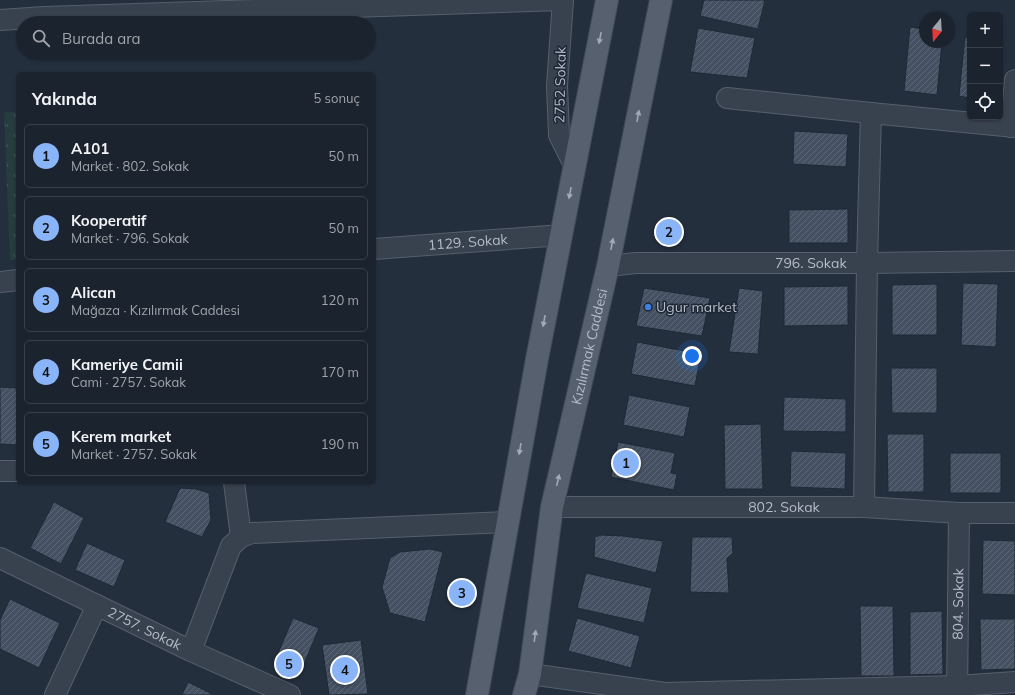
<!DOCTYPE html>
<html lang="tr">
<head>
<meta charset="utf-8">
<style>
  :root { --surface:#1b232e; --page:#282f3a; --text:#f1f3f6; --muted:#a0a4aa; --line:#39404a; --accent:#8ab4f8 }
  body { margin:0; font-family:Mulish,sans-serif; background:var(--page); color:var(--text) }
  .controls { position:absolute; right:12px; top:12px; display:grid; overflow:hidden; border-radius:6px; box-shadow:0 1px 3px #0004 }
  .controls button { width:36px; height:36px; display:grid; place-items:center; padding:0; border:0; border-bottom:1px solid var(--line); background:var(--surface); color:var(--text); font:20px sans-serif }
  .compass { position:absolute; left:919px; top:12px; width:36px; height:36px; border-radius:50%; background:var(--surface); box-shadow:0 1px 3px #0004; rotate:198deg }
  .you { position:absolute; left:692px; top:356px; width:14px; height:14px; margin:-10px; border:3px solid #fff; border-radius:50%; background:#1a73e8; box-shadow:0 0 0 6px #1a73e833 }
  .badge { display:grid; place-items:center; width:26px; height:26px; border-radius:50%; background:var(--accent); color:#111; font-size:13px; font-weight:700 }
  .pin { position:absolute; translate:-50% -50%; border:2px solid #fff; box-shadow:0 1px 4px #0006 }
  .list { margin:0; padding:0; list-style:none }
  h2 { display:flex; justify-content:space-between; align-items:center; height:52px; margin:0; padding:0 16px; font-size:17px }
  h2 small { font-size:13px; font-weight:400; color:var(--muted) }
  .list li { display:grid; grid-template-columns:26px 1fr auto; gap:12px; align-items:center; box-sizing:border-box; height:64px; margin:0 8px 8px; padding:0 8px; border:1px solid var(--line); border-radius:6px }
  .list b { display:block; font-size:15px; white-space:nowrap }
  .list p { margin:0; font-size:13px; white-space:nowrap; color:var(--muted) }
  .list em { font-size:13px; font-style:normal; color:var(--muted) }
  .icon { flex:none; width:22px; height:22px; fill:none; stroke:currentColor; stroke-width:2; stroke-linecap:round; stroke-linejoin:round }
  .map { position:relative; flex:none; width:1015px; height:695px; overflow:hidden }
  .search { position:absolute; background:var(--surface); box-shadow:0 1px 3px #0004; left:16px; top:16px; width:360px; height:44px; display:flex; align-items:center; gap:10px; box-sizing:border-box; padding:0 14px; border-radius:22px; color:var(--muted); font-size:15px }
  .panel { position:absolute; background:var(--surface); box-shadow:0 1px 3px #0004; left:16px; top:72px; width:360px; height:412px; border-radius:6px }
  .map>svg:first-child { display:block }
</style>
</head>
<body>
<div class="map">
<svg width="1015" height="695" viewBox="0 0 1015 695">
  <defs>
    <pattern id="park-tufts" width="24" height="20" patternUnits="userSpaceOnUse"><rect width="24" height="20" fill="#263c3f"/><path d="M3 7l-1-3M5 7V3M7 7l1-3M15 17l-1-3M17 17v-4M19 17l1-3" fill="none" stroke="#435659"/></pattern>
    <pattern id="building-hatch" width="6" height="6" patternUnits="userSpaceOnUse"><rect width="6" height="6" fill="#455162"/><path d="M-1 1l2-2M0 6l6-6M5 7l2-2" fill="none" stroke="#5d6877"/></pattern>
  </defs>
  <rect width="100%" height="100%" fill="#242f3e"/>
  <path fill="url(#park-tufts)" d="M4,112H18V260H10Z"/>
  <path fill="url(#building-hatch)" stroke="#1f2835" d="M704,0H765L758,29L700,16Z
    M910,27L925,29V42H942L937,95L904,91Z
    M698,28L755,38L747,78L690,72Z
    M965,37H970V98L959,96Z
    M794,131L848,134L846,167L793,164Z
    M848,209V243H789V210Z
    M963,283L998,284L996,347L961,345Z
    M937,284V335H892V285Z
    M848,286V325L784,326V287Z
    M644,288L710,298L702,336L636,326Z
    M739,288L763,291L758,354L729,352Z
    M637,342L701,354L695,386L631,374Z
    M891,368H937V413H892Z
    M0,387L18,388V445L0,444Z
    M629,395L690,407L684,437L623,425Z
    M784,397L846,399V432L783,431Z
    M761,424L763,489H725L724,425Z
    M887,434H924V492H888Z
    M618,442L675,453L671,473L677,474L674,490L611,477Z
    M791,451L846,453L845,489L790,487Z
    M950,453H1001V493H950Z
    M180,488L196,489L209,493L211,520L202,537L165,522Z
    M54,502L84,518L61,564L30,548Z
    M601,535L623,536L663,541L656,573L594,557L595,537Z
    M692,537H732L733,553L727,558L729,593L690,592Z
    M983,540L1015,541V595L982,594Z
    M87,543L125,560L114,587L75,570Z
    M430,549L443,552L425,622L390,613L382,587L390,558L400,552Z
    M586,573L652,588L644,623L577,608Z
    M10,599L60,623L39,668L0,649V620Z
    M860,606H893L894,676H861Z
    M942,611L943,674L910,675V612Z
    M293,618L319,628L299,676L273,665Z
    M577,618L640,636L631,668L568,651Z
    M980,619H1015V669L981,670Z
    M361,640L368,694L329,695L322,645Z
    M188,682L212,694V695H182Z"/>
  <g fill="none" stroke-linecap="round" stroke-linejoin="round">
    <g stroke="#565f6c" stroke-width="22">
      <g id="minor">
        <path d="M563,0L557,86L559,135L575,167"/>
        <path d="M0,20L44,17L563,0"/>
        <path d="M727,98L871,113L1015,127"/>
        <path d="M1011,127L1015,80"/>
        <path id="s1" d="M374,249L562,235"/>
        <path id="s2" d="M608,266L636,263H867L1015,261"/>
        <path d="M0,282L18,280"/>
        <path d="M0,471H18"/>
        <path d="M234,482L241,537"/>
        <path id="s3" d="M552,507H864L959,513H1015"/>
        <path d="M864,507L867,263L871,113"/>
        <path id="s4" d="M0,558L191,651L290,695"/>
        <path d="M191,651L231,546L241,537L252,533L507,522"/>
        <path d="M530,674L665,693L957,686L1015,682"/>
        <path d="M55,695L97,605"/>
        <path id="s5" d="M957,695L959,513"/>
      </g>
    </g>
    <g stroke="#414a57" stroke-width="24">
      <g id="primary">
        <path d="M477,695L537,359L607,0"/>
        <path id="s6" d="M524,695L530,674L552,507L608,266L661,0"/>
      </g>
    </g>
    <use href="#minor" stroke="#38414e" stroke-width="20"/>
    <use href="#primary" stroke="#56606e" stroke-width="22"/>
  </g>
  <defs><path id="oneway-solid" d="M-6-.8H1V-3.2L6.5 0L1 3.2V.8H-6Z"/></defs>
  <g fill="#a1aab7">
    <use href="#oneway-solid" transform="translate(600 38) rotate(101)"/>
    <use href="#oneway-solid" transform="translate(638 116) rotate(-79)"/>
    <use href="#oneway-solid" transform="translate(570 193) rotate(101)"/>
    <use href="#oneway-solid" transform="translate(612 244) rotate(-79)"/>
    <use href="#oneway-solid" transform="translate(544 321) rotate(101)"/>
    <use href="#oneway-solid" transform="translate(520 449) rotate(100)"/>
    <use href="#oneway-solid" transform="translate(558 480) rotate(-77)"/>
    <use href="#oneway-solid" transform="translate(535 636) rotate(-82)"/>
  </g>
  <circle fill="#3f7fe0" stroke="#1d2633" stroke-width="1.5" cx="648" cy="307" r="4"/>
  <g text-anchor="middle" stroke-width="3" stroke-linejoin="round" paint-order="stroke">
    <g font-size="14" fill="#b4bcc9" stroke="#1d2633">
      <text transform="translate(560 85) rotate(-89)" y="5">2752 Sokak</text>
      <text dy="5" stroke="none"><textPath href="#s1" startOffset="94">1129. Sokak</textPath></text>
      <text dy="5" stroke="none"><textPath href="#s2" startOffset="203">796. Sokak</textPath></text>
      <text dy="5" stroke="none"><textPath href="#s6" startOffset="355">Kızılırmak Caddesi</textPath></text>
      <text dy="5" stroke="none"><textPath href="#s3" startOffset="232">802. Sokak</textPath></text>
      <text dy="5" stroke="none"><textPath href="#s5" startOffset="91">804. Sokak</textPath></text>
      <text dy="5" stroke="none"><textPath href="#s4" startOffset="161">2757. Sokak</textPath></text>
    </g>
    <g font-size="14" fill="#b4bcc9" stroke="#1d2633" text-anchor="start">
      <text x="656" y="312">Ugur market</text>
    </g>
  </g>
</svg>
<div class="controls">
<button>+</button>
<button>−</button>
<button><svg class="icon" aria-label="locate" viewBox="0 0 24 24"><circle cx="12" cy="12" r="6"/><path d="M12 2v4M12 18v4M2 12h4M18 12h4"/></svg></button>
</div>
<svg class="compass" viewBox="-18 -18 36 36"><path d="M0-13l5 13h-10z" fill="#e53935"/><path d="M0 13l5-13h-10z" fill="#a0a4aa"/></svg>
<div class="you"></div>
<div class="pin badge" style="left:626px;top:463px">1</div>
<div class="pin badge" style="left:669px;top:232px">2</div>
<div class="pin badge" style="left:462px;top:593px">3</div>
<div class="pin badge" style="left:345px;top:670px">4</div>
<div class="pin badge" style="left:289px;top:664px">5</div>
<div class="search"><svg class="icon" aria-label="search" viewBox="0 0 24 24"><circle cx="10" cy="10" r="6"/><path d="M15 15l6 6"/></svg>Burada ara</div>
<section class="panel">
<h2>Yakında<small>5 sonuç</small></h2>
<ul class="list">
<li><span class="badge">1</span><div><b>A101</b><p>Market · 802. Sokak</p></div><em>50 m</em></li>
<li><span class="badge">2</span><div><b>Kooperatif</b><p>Market · 796. Sokak</p></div><em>50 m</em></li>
<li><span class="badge">3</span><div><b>Alican</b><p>Mağaza · Kızılırmak Caddesi</p></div><em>120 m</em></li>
<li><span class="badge">4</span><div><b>Kameriye Camii</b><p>Cami · 2757. Sokak</p></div><em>170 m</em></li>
<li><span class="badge">5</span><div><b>Kerem market</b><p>Market · 2757. Sokak</p></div><em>190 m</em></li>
</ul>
</section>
</div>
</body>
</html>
